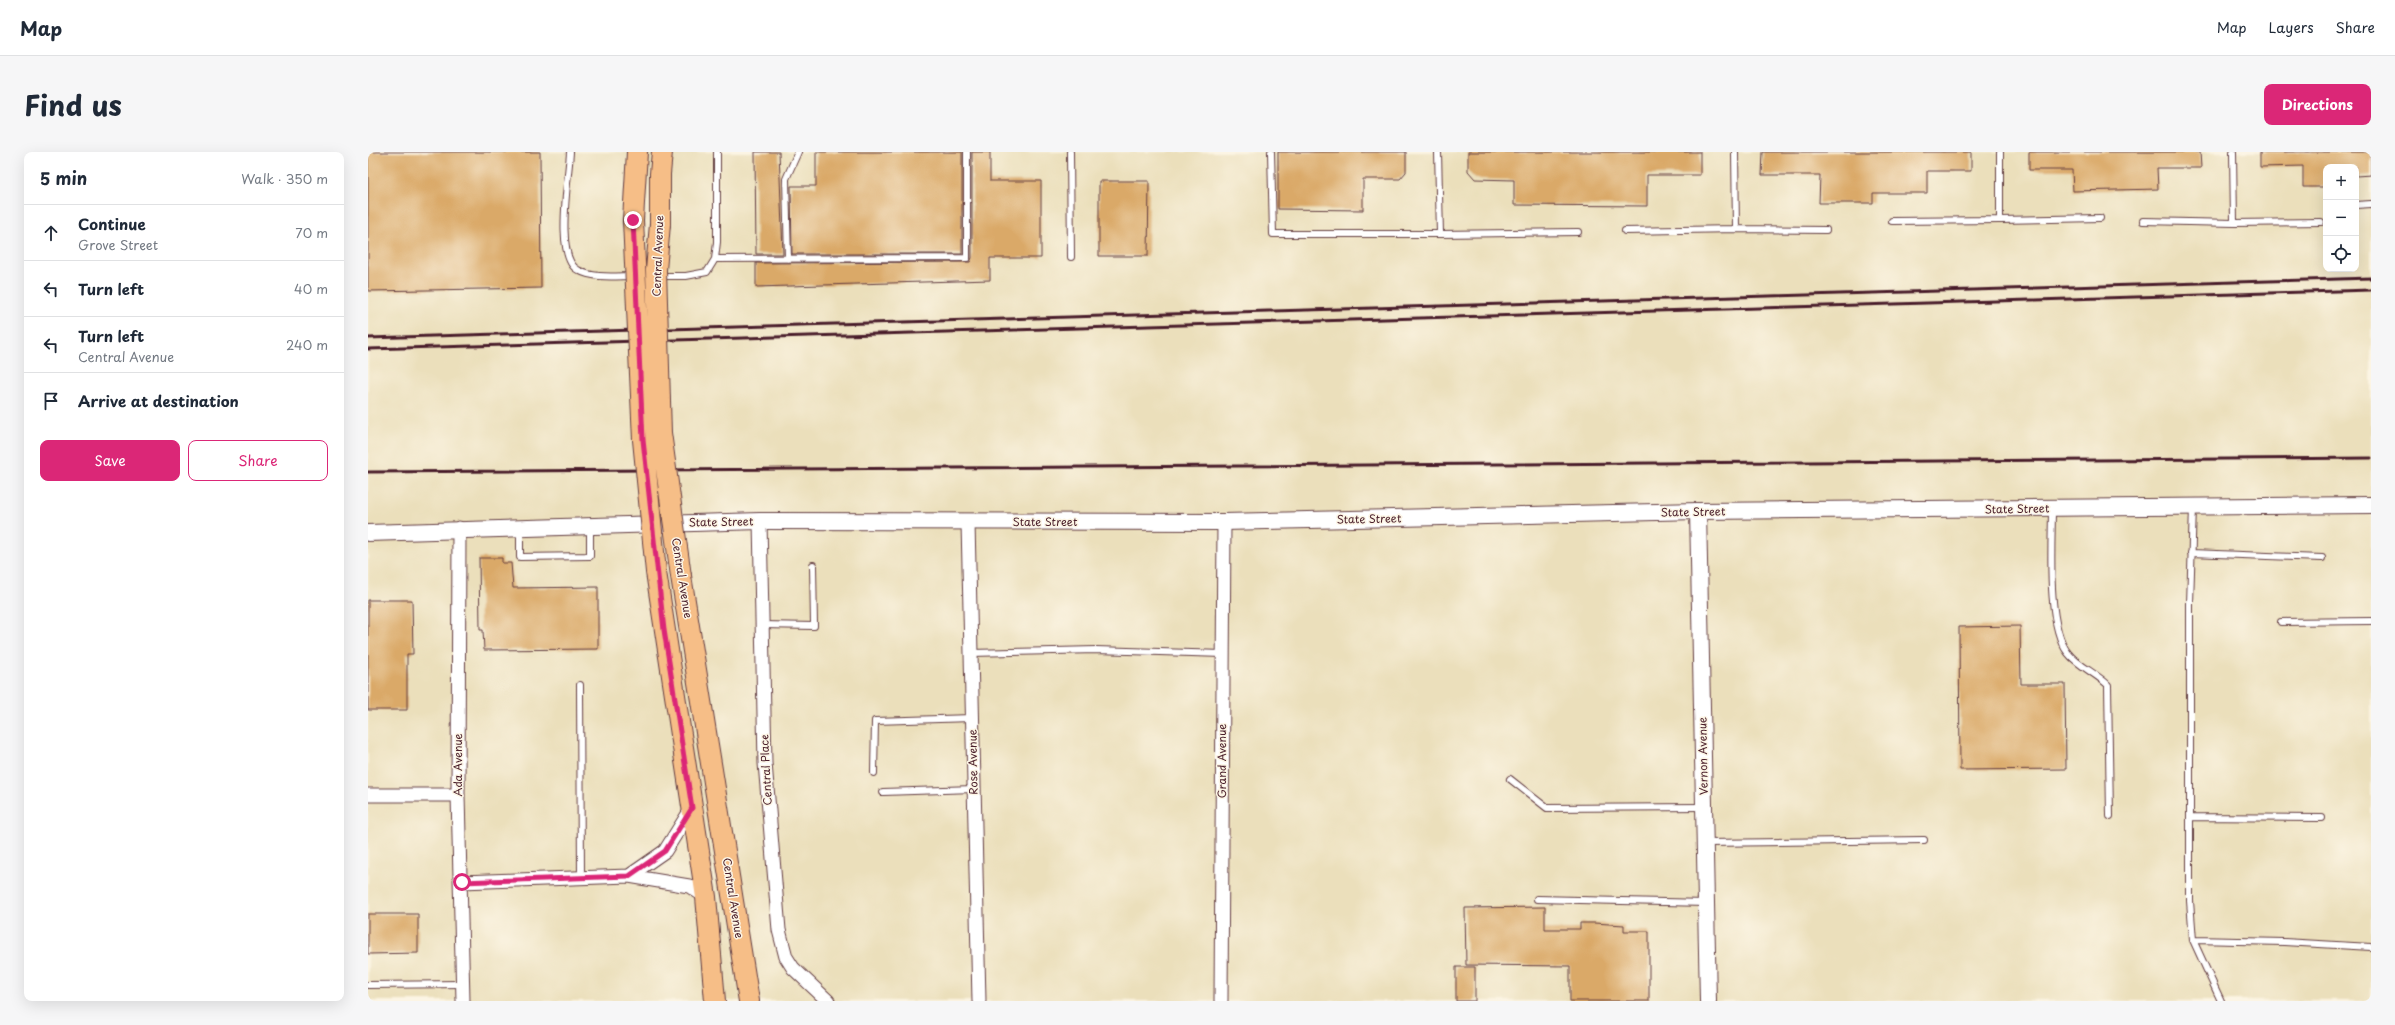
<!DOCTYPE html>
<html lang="en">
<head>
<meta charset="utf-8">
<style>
  :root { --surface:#fff; --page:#f6f6f7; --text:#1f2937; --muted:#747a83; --line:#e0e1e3; --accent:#db2777 }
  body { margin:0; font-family:"Playpen Sans",sans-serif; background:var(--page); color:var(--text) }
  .controls { position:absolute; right:12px; top:12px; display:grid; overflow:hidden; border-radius:8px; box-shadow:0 4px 16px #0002 }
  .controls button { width:36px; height:36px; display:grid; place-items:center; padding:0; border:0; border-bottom:1px solid var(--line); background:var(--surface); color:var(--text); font:20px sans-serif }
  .stop { position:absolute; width:12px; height:12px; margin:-9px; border:3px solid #db2777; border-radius:50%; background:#fff }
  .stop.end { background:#db2777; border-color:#fff; box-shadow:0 1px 4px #0008 }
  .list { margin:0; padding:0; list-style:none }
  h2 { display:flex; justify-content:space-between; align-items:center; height:52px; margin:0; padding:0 16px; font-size:17px }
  h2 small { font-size:13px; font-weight:400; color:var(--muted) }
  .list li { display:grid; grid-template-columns:26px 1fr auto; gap:12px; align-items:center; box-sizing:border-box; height:56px; padding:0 16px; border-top:1px solid var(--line) }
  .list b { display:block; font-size:15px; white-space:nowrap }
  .list p { margin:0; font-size:13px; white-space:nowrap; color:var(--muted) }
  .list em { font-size:13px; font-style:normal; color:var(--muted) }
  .actions { display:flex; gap:8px; padding:12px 16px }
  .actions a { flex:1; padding:9px 0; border:1px solid var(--accent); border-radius:8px; text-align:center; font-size:14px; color:var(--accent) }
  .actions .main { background:var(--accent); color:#fff }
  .icon { flex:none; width:22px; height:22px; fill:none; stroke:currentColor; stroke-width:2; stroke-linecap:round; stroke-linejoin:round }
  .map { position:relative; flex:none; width:2003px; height:849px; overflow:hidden; border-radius:8px }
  header { display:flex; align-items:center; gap:24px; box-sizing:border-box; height:56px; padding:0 20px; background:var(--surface); border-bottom:1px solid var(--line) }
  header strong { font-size:19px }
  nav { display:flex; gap:22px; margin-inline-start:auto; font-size:14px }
  .intro { display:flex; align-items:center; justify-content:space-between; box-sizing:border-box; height:96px; padding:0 24px }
  h1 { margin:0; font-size:28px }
  .button { padding:10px 18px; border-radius:8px; background:var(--accent); color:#fff; font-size:14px; font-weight:700 }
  main { display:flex; gap:24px; padding:0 24px }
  aside { flex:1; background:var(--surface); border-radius:8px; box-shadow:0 4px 16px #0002 }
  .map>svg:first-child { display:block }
</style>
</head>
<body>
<header>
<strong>Map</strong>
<nav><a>Map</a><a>Layers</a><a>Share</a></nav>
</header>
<div class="intro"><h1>Find us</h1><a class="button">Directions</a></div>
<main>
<aside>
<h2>5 min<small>Walk · 350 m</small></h2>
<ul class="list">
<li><svg class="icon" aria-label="ahead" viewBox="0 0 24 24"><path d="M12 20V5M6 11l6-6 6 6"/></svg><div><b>Continue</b><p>Grove Street</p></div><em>70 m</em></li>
<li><svg class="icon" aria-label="left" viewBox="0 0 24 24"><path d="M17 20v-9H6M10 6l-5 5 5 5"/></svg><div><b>Turn left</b></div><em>40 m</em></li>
<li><svg class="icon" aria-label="left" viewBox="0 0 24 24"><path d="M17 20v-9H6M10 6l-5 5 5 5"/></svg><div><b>Turn left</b><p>Central Avenue</p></div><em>240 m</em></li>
<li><svg class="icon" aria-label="arrive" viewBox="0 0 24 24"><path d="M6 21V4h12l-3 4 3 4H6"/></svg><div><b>Arrive at destination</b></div></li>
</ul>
<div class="actions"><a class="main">Save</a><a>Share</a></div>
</aside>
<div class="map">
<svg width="2003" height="849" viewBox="0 0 2003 849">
  <rect width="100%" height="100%" fill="#fcf5e5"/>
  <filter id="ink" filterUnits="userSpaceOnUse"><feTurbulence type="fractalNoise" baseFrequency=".025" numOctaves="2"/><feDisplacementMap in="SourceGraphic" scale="8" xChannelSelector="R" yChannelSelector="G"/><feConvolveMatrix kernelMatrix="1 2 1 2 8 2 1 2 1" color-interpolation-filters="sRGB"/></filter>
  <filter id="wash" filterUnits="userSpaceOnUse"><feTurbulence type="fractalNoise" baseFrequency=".012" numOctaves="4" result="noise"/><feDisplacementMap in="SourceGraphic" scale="16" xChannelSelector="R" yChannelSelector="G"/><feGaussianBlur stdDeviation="0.9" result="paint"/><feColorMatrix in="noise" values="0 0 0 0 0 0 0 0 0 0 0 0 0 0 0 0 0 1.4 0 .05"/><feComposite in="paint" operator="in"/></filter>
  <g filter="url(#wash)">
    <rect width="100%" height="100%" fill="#ebdfbb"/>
    <g id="blocks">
      <path fill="#daa967" d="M0,0H172L173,136L0,139Z
        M387,0H411L415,102H388Z
        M448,0H594V102H424L423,34H448Z
        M604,0H622V29H673V106H622V128L388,135V111L602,110L604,106Z
        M910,0H1038V20L1032,27H995V58L910,57Z
        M1100,0H1332V23H1279V54L1146,53V28L1107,27L1100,19Z
        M1395,0H1603V19H1559V41H1505V51H1451L1452,23H1394Z
        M1661,0H1832L1833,16H1789L1790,37L1705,39L1704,18H1661Z
        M1892,0H2003V23L1988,24V15H1958V35H1935V14L1892,15Z
        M731,29H781L780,104H731Z
        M111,406H134V411H143L145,436L230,435V497L116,498L115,478H112Z
        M0,448H44L45,502H39V558H0Z
        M1652,474L1653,532H1697L1698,617L1592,618L1591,475Z
        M1177,755V777H1212V771H1226L1256,773V779H1281V849H1202V814L1098,813L1097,756Z
        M0,762H50V801L0,802Z
        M1088,815H1107V849H1088Z"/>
    </g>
  </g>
  <g filter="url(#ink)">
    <use href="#blocks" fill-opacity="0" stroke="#623c41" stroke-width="1"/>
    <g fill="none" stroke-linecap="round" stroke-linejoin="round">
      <g stroke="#623c41" stroke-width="8">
        <path id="service" d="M202,0C201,24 186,106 210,118C226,127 247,124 265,124
          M702,0L703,105
          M903,0L905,82H1072L1070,0
          M1367,0L1368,77L1458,78
          M1632,0V68L1732,66
          M1988,53L2003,52
          M1524,69L1632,68
          M1775,69L1866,71L1865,0
          M1866,71L1953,70
          M1257,79L1368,77
          M1072,82L1210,80
          M347,107L599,106V0
          M420,107L418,27L430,0
          M290,124H318L339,120L347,107L349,90V0
          M1825,355L1822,452V749L1825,788L1916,790L2003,795
          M1684,357C1684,392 1678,473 1700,501C1710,514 1728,521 1740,533L1742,664
          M152,376V405L222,404V374
          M1823,401L1954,406
          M1913,470L2003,469
          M394,473L446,474L445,413
          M603,501L728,498L855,502
          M212,533L213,726
          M506,621L507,569L604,566
          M1142,627L1179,656L1336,655
          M515,640L606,637
          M1822,665L1954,666
          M1338,691L1556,688
          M1169,747L1338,751
          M1825,788L1853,849
          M0,833L95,832"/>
      </g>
      <g stroke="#623c41" stroke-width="15">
        <path id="minor" d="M392,369L397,611L411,778L418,805L425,816L460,849
          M600,371L611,849
          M91,376L90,643L95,849
          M0,643H90
          M261,724L297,699L324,656
          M94,730L261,724L321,734L338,745
          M853,849L856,370"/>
      </g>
      <g stroke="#623c41" stroke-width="18">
        <path id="tertiary" d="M1330,359L1340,849
          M0,381L392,369L856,370L1330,359L2003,353"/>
      </g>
      <g stroke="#623c41" stroke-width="22">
        <path id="primary" d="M265,68L269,0
          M292,72V22L294,0
          M288,420L338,745L347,849
          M313,424L381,849"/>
      </g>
      <use href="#service" stroke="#fff" stroke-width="6"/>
      <use href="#minor" stroke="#fff" stroke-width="13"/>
      <use href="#tertiary" stroke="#fff" stroke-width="16"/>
      <use href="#primary" stroke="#f6be87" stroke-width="20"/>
      <path stroke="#4a1f2b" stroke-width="3" d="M0,186L2003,126
        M0,197L2003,138
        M0,320L2003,306"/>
      <g stroke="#623c41" stroke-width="22" stroke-linecap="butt">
        <path id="primary-bridge" d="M265,68L275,288L288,420
          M292,72L288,118L293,281L313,424"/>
      </g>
      <use href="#primary-bridge" stroke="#f6be87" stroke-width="20"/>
    </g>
  </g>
  <g fill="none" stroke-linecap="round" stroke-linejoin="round" filter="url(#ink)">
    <path stroke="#db2777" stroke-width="5" d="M94,730L261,724L297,699L324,656L296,478L275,288L265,68"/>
  </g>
  <g text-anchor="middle" stroke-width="3" stroke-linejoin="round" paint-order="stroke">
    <g font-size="11" fill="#4a1f2b" stroke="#fcf5e5">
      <text transform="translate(290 104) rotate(-88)" y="4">Central Avenue</text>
      <text transform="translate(1649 357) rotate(-1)" y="4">State Street</text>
      <text transform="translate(1325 360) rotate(-1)" y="4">State Street</text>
      <text transform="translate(1001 367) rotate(-1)" y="4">State Street</text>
      <text transform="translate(353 370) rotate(-1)" y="4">State Street</text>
      <text x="677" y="374">State Street</text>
      <text transform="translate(314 426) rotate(81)" y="4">Central Avenue</text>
      <text transform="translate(1335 604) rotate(-91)" y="4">Vernon Avenue</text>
      <text transform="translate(854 609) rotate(-90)" y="4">Grand Avenue</text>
      <text transform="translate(605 610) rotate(-91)" y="4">Rose Avenue</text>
      <text transform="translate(90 613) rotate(-90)" y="4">Ada Avenue</text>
      <text transform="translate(398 618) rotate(-93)" y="4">Central Place</text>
      <text transform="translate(365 746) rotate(81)" y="4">Central Avenue</text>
    </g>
  </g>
</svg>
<div class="controls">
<button>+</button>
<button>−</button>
<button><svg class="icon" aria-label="locate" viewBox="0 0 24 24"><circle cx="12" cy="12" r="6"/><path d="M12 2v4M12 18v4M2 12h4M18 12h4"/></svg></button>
</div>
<div class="stop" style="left:94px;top:730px"></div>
<div class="stop end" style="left:265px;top:68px"></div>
</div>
</main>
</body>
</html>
